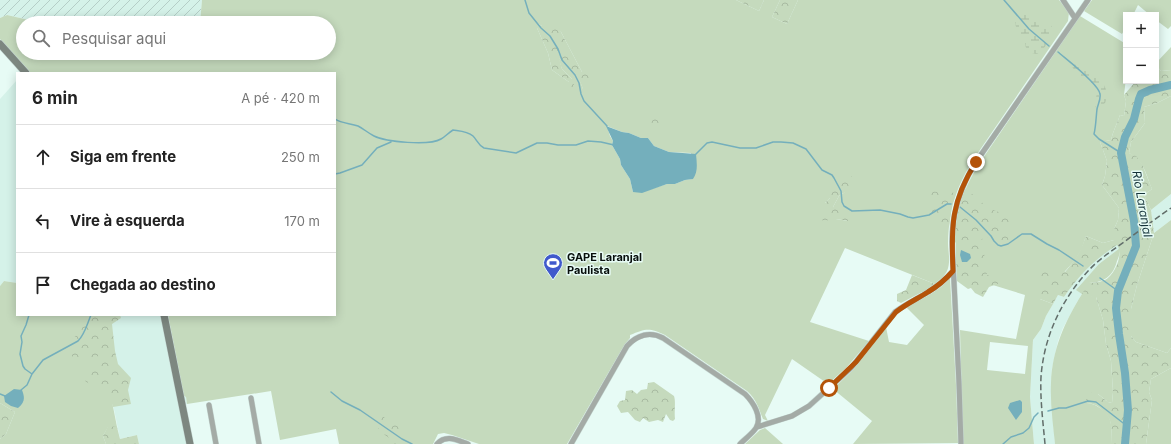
<!DOCTYPE html>
<html lang="pt">
<head>
<meta charset="utf-8">
<style>
  :root { --surface:#fff; --page:#f6f6f6; --text:#222; --muted:#767676; --line:#e0e0e0 }
  body { margin:0; font-family:Inter,sans-serif; background:var(--page); color:var(--text) }
  .controls { position:absolute; right:12px; top:12px; display:grid; overflow:hidden; border-radius:0px; box-shadow:0 2px 10px #0003 }
  .controls button { width:36px; height:36px; display:grid; place-items:center; padding:0; border:0; border-bottom:1px solid var(--line); background:var(--surface); color:var(--text); font:20px sans-serif }
  .stop { position:absolute; width:12px; height:12px; margin:-9px; border:3px solid #b45309; border-radius:50%; background:#fff }
  .stop.end { background:#b45309; border-color:#fff; box-shadow:0 1px 4px #0008 }
  .list { margin:0; padding:0; list-style:none }
  h2 { display:flex; justify-content:space-between; align-items:center; height:52px; margin:0; padding:0 16px; font-size:17px }
  h2 small { font-size:13px; font-weight:400; color:var(--muted) }
  .list li { display:grid; grid-template-columns:26px 1fr auto; gap:12px; align-items:center; box-sizing:border-box; height:64px; padding:0 16px; border-top:1px solid var(--line) }
  .list b { display:block; font-size:15px; white-space:nowrap }
  .list em { font-size:13px; font-style:normal; color:var(--muted) }
  .icon { flex:none; width:22px; height:22px; fill:none; stroke:currentColor; stroke-width:2; stroke-linecap:round; stroke-linejoin:round }
  .map { position:relative; flex:none; width:1171px; height:444px; overflow:hidden }
  .search { position:absolute; background:var(--surface); box-shadow:0 2px 10px #0003; left:16px; top:16px; width:320px; height:44px; display:flex; align-items:center; gap:10px; box-sizing:border-box; padding:0 14px; border-radius:22px; color:var(--muted); font-size:15px }
  .panel { position:absolute; background:var(--surface); box-shadow:0 2px 10px #0003; left:16px; top:72px; width:320px; height:244px; border-radius:0px }
  .map>svg:first-child { display:block }
</style>
</head>
<body>
<div class="map">
<svg width="1171" height="444" viewBox="0 0 1171 444">
  <defs>
    <pattern id="industrial-furrows" width="10" height="10" patternUnits="userSpaceOnUse"><rect width="10" height="10" fill="#d5f2e9"/><path d="M-1 1l2-2M0 10L10 0M9 11l2-2" fill="none" stroke="#b5cec7"/></pattern>
    <pattern id="forest-crowns" width="20" height="18" patternUnits="userSpaceOnUse"><rect width="20" height="18" fill="#c5dabd"/><path d="M2 6a3 3 0 1 1 6 0M12 15a3 3 0 1 1 6 0" fill="none" stroke="#a8baa1"/></pattern>
    <pattern id="wetland-marsh" width="20" height="14" patternUnits="userSpaceOnUse"><rect width="20" height="14" fill="#c5dabd"/><path d="M1 5h8M5 5V1M11 12h8M15 12V8" fill="none" stroke="#a8baa1"/></pattern>
  </defs>
  <rect width="100%" height="100%" fill="#e7fbf5"/>
  <path fill="#d5f2e9" d="M17,80V283L4,281L0,286V99Z
    M1171,194V220L1154,233L1151,210Z
    M1117,244L1120,248L1089,283L1077,302L1063,328L1058,341L1052,368L1051,382V396L1055,444H1034L1030,397L1033,340L1041,329L1046,316L1058,295L1064,297L1073,283L1087,267L1103,254Z
    M95,315H168L184,396L186,397L187,404L182,405L190,444H139L137,435L120,439Z"/>
  <path fill="url(#industrial-furrows)" d="M0,0H202L200,23H42L7,15L0,18Z"/>
  <path fill="#c5dabd" fill-rule="evenodd" d="M202,0H736L759,11L764,0H780L772,17L787,24L798,0H1059L1069,12L1068,21L973,160C962,178 953,197 950,218C949,226 948,234 948,243C948,251 951,262 947,271C945,276 939,280 935,284L845,248L810,322L869,341L846,368L828,384L792,359L765,415L768,421L763,419C758,407 757,400 747,391L665,335C649,327 645,329 630,335V338L625,344L567,444H479L452,435L444,433L438,434L433,444H339L336,429L280,440L271,391L187,404L186,397L184,396L168,315H335V73H31L0,39V18L7,15L42,23H23V53H177L197,57L198,53H329V23H200ZM537,23L542,26L561,32L582,72L583,89L579,78L572,69L558,57L562,69L572,79L569,82L552,70L548,53L537,28ZM607,126L622,132L629,133L641,138H648L654,146L669,152L691,153L692,179L685,180L675,184H667L642,192H633L630,179L621,165L620,159L612,145L613,141L610,136ZM845,192L839,196L833,207L848,221L836,219L825,203L830,198Z
    M1092,0H1171V26L1168,29L1156,20V15H1150L1138,5L1133,15H1126V27L1122,34L1084,11Z
    M1080,16L1126,44V78L1124,95L1126,101L1124,116L1120,115C1117,124 1113,131 1111,140L1100,142L1107,161L1105,176L1102,185L1119,208L1118,220L1114,229V240L1103,243L1086,236L1082,248L1076,259L1040,299L1053,304L1046,316L1041,329L1033,340L1030,397L1034,444H963L960,330L1016,339L1025,295L957,274C954,229 954,204 979,164ZM990,342L1028,346L1025,374L987,370Z
    M1171,47V70L1161,71L1156,65V63Z
    M1171,96V194L1151,210L1144,195L1152,189C1146,175 1144,160 1129,153L1131,142L1145,123L1144,107L1157,103Z
    M1171,220V348L1167,353L1136,342L1131,336V309L1137,285L1154,233Z
    M1120,248C1120,253 1119,257 1117,261C1113,276 1105,282 1089,283L1092,297H1096L1103,320L1106,344L1111,361L1113,392L1112,403L1108,402L1098,394L1087,403C1095,404 1097,406 1104,411C1114,420 1111,431 1111,444H1055C1053,424 1050,403 1051,383C1052,350 1065,321 1082,294L1076,290L1099,264Z
    M950,278L956,385L958,443L853,444L872,421L833,389L853,370L886,327L889,342L907,345L924,325L906,307C922,299 939,291 950,278Z
    M4,281L17,283V315H95L117,427H108L103,436L106,444H0V439L6,434L15,412L0,403V286Z
    M1171,368V444H1146L1152,400L1149,392L1151,379Z
    M765,428L783,444H745L760,430Z"/>
  <path fill="url(#forest-crowns)" d="M736,0H764L759,11Z
    M780,0H798L787,24L772,17Z
    M537,23L542,26H552L561,32L582,72L590,74L591,80L583,89C577,71 571,71 559,58L562,69L572,79L575,88L570,92L569,82L552,70L548,53L537,28Z
    M1156,65L1161,71L1171,70V96L1157,103L1144,107L1145,123L1131,142L1129,153L1136,156L1142,164L1152,189L1144,195L1151,210L1154,233L1137,285L1131,309V336L1136,342L1167,353L1171,348V368L1151,379L1149,392L1152,400L1146,444H1111C1111,431 1114,420 1103,411C1097,405 1095,404 1086,403L1087,392L1098,394L1108,402L1112,403L1113,392L1111,361L1106,344L1103,320L1096,297H1092L1082,294L1089,283C1095,283 1100,282 1105,280C1115,275 1124,253 1117,245C1094,260 1080,274 1064,297L1058,295L1053,304L1040,299L1041,275L1046,268L1053,267H1059L1065,272C1076,259 1080,253 1086,236L1103,243L1114,240V229L1118,220L1119,208L1102,185L1105,176L1107,161L1100,142L1111,140C1113,131 1117,124 1120,115L1124,116L1126,101L1124,95L1136,81H1156Z
    M655,115C662,121 663,125 660,134H657L654,132L650,118Z
    M845,175L852,176L851,185L845,192L839,196L833,207L846,209L851,215L848,221L836,219L823,221C818,212 823,204 830,198V189Z
    M965,189L978,198L986,207L1013,218V224L1008,229L1009,236L1008,242L1004,243H993L981,230L987,275C993,275 998,273 1002,279L1000,283L989,287L983,297L975,293L971,288L968,289L957,281L956,253H959L962,262L970,254C967,249 960,247 955,242C955,224 958,206 965,189Z
    M947,190L956,194L952,205L949,227L942,223L931,221L928,217V213L932,207L928,198L933,191L941,193Z
    M912,275L935,284L926,290L901,303L897,301V294L906,290Z
    M86,315H120L121,318L112,324L115,351L118,364L131,378L128,390L131,404L113,407C111,399 106,390 97,386C92,383 92,386 85,381L89,371L101,364L99,356L76,360L72,356L69,343L81,330Z
    M654,382L674,396C676,402 674,411 675,419L673,421L670,420L666,414L663,422L658,420L649,422L643,418L640,422L635,420L628,412L621,413L617,406L620,401L625,400L626,391L632,390L637,394L641,390L647,389L648,383Z
    M0,403L15,412L6,434L0,439Z
    M381,415L384,416L386,424H391L399,426C399,433 397,438 399,444H391L388,437L378,431V419Z
    M108,426L117,427L120,439L137,435L139,444H106L103,436Z"/>
  <path fill="url(#wetland-marsh)" d="M1022,11C1026,13 1028,17 1032,18C1039,21 1053,21 1053,31C1052,32 1051,36 1050,37C1047,45 1043,50 1037,54C1021,52 1028,42 1022,35C1021,33 1018,32 1017,30C1015,25 1015,20 1015,14L1020,13Z
    M1070,63C1077,66 1085,65 1091,69C1100,75 1113,95 1104,104C1102,106 1099,108 1097,110C1093,102 1096,101 1097,92C1095,88 1091,87 1087,84C1080,78 1075,72 1070,63Z"/>
  <path fill="#74afbc" d="M606,126L622,132L629,133L641,138H648L654,146L669,152L696,154C697,164 698,172 693,179L685,180L675,184H667L642,193L633,192L630,179L621,165L620,159L612,145L613,141Z
    M961,250L970,254L971,258L967,262H962L960,255Z
    M14,389L22,390C25,398 25,402 18,408L11,406L5,402L4,396Z
    M1020,400L1022,402V412L1016,420L1008,408L1010,403Z"/>
  <g fill="none" stroke-linecap="round" stroke-linejoin="round">
    <path stroke="#74afbc" stroke-width="1.5" d="M525,0L529,13L541,28L550,36L558,49L562,60L575,75L579,83L581,94L584,101L607,126
      M1004,0L1029,29L1049,46
      M1058,52C1066,59 1099,84 1100,94C1101,99 1098,104 1097,109C1096,117 1096,126 1094,134L1099,139L1121,153
      M335,119C342,124 351,123 358,126C364,129 368,133 374,136C386,142 429,146 441,139C445,137 448,133 453,130C459,131 467,131 473,136C477,140 478,145 484,148L516,153L537,143H547L558,145H576L588,141L601,142L614,145
      M695,155L707,143L712,142L740,148H756L773,142H781L793,143L806,149L822,170L832,175L834,178L841,191L842,202L844,206L852,211L880,210L900,214L908,217L913,218L929,215L947,204H951
      M335,174L340,173L362,165L377,148L391,142
      M960,207L976,220L991,236L994,241L998,245L1001,246L1008,244L1022,234H1031L1047,244L1059,250L1083,266
      M1100,278L1118,291
      M29,315L26,325L21,336L22,342L20,354L23,366L25,369L32,374
      M21,390L27,385L32,374L43,360L78,341C85,334 87,324 91,315
      M331,392L342,401L360,410L402,439L412,444
      M0,394L5,396
      M1048,411L1059,408H1066L1088,401L1096,402L1127,426
      M1003,444L1011,437L1023,433L1029,428L1034,417L1038,413"/>
    <path stroke="#74afbc" stroke-width="8" d="M1125,444L1128,410L1125,373L1119,334L1116,308L1118,291L1136,246L1134,221L1121,153L1125,137L1134,119L1139,99L1141,94L1150,90L1171,85"/>
    <g stroke="#c3d5d0" stroke-width="6">
      <path id="street" d="M1063,0L1075,18
        M251,398L259,444
        M209,405L216,444
        M757,427L792,416L809,406L851,368L895,312C906,304 917,299 928,292C938,286 946,279 953,271
        M437,444C446,434 457,440 468,444
        M571,444L627,346C637,335 650,331 663,338L745,394C753,402 763,417 756,428C752,434 745,439 740,444
        M961,444L959,383L952,242C952,213 960,187 976,162L1088,0"/>
    </g>
    <g stroke="#c3d5d0" stroke-width="8">
      <path id="secondary" d="M0,44L26,73
        M164,315L190,444"/>
    </g>
    <use href="#street" stroke="#a4aba6" stroke-width="5"/>
    <use href="#secondary" stroke="#7d8780" stroke-width="7"/>
    <path stroke="#626e6a" stroke-width="1.5" stroke-dasharray="6 3" stroke-linecap="butt" d="M1045,444C1043,422 1040,399 1041,377C1044,334 1064,294 1095,264C1104,256 1114,249 1124,242C1140,230 1155,219 1171,208"/>
  </g>
  <g fill="none" stroke-linecap="round" stroke-linejoin="round">
    <path stroke="#b45309" stroke-width="5" d="M829,388L856,362L896,312C906,304 917,299 928,292C938,286 946,279 953,271C951,227 951,201 976,162"/>
  </g>
  <defs>
    <g id="stadium-pin" transform="scale(1)"><path d="M0 17L-7.5 6A9.5 9.5 0 1 1 7.5 6Z" fill="#4159cc" stroke="#e7fbf5"/><path d="M0-5a6.5 5 0 1 0 0 10a6.5 5 0 1 0 0-10ZM-3.5-1.8h7v3.6h-7Z" fill="#fff"/></g>
  </defs>
  <g fill-rule="evenodd">
    <use href="#stadium-pin" x="553" y="263"/>
  </g>
  <g text-anchor="middle" stroke-width="3" stroke-linejoin="round" paint-order="stroke">
    <g font-size="11" font-weight="bold" fill="#080e0c" stroke="#e7fbf5" text-anchor="start">
      <text x="567" y="261">GAPE Laranjal<tspan x="567" dy="13">Paulista</tspan></text>
    </g>
    <g font-size="12" font-style="italic" fill="#16343a" stroke="#e7fbf5">
      <text transform="translate(1142 204) rotate(80)" y="4">Rio Laranjal</text>
    </g>
  </g>
</svg>
<div class="controls">
<button>+</button>
<button>−</button>
</div>
<div class="stop" style="left:829px;top:388px"></div>
<div class="stop end" style="left:976px;top:162px"></div>
<div class="search"><svg class="icon" aria-label="search" viewBox="0 0 24 24"><circle cx="10" cy="10" r="6"/><path d="M15 15l6 6"/></svg>Pesquisar aqui</div>
<section class="panel">
<h2>6 min<small>A pé · 420 m</small></h2>
<ul class="list">
<li><svg class="icon" aria-label="ahead" viewBox="0 0 24 24"><path d="M12 20V5M6 11l6-6 6 6"/></svg><div><b>Siga em frente</b></div><em>250 m</em></li>
<li><svg class="icon" aria-label="left" viewBox="0 0 24 24"><path d="M17 20v-9H6M10 6l-5 5 5 5"/></svg><div><b>Vire à esquerda</b></div><em>170 m</em></li>
<li><svg class="icon" aria-label="arrive" viewBox="0 0 24 24"><path d="M6 21V4h12l-3 4 3 4H6"/></svg><div><b>Chegada ao destino</b></div></li>
</ul>
</section>
</div>
</body>
</html>
